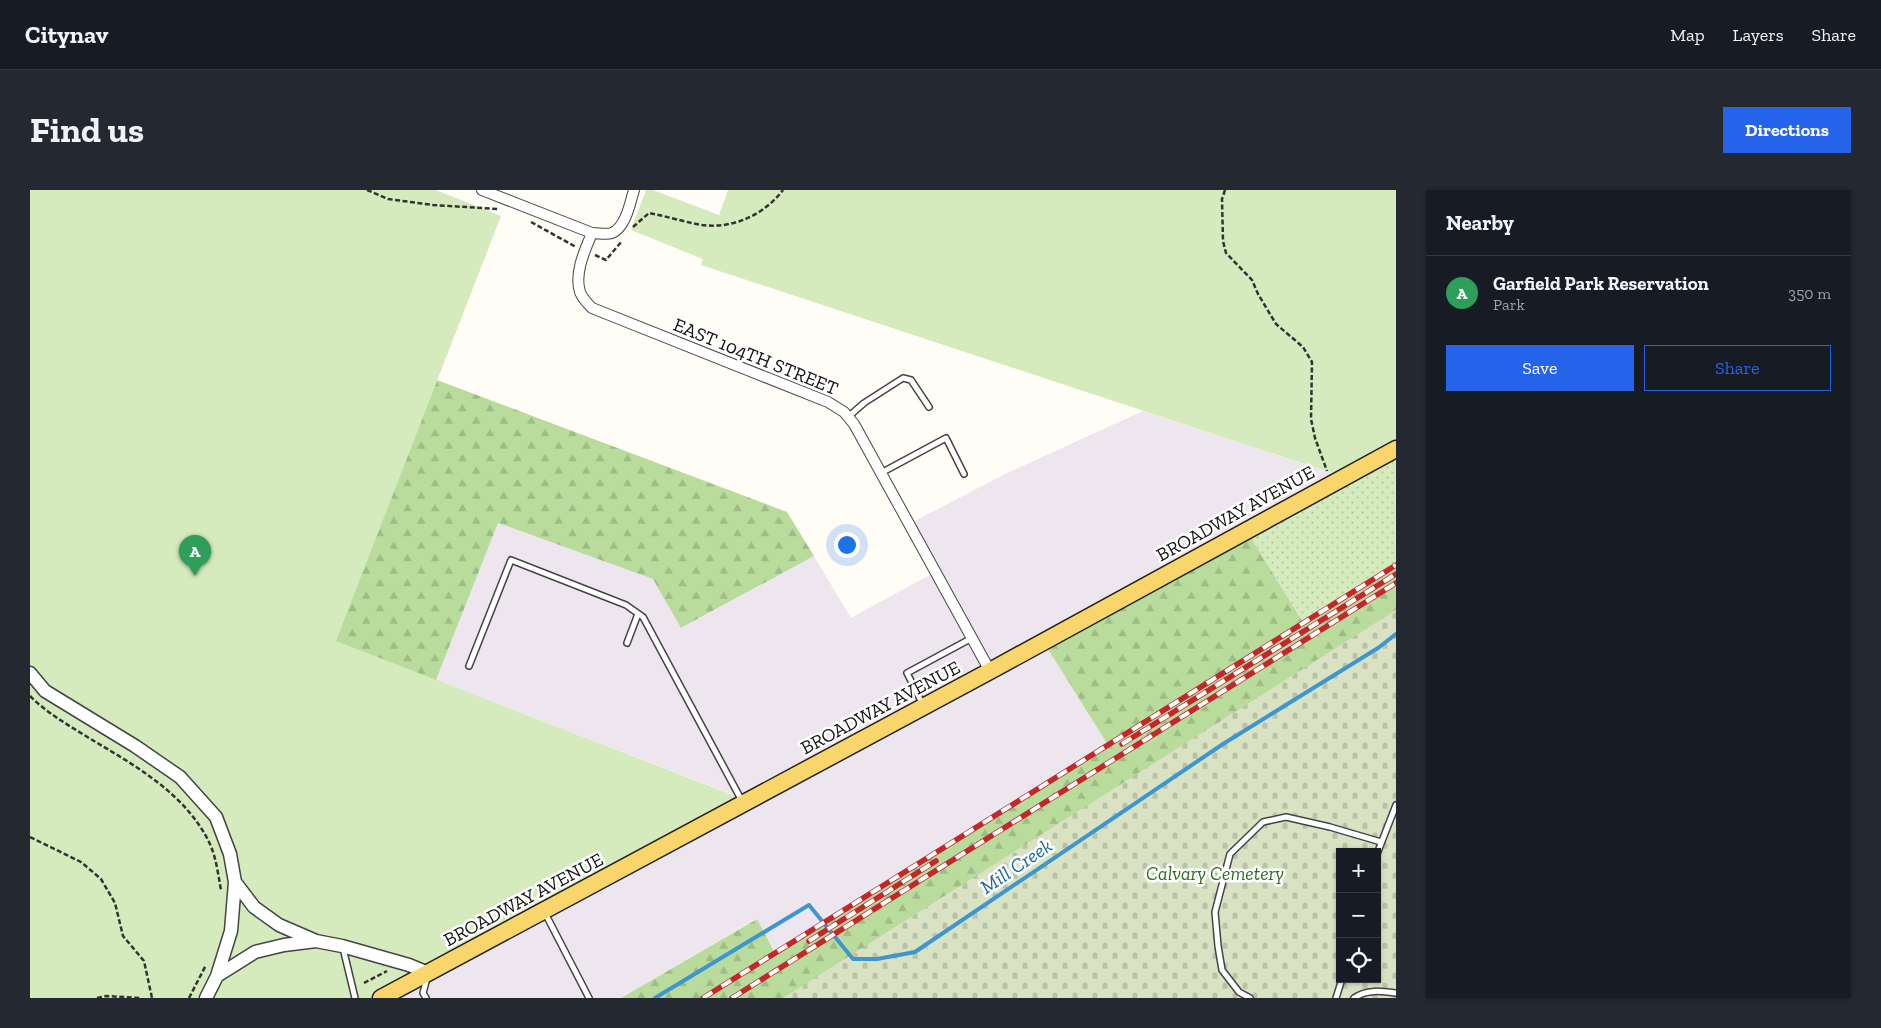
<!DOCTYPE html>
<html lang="en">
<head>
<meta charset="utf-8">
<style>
  :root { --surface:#171b24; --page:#242831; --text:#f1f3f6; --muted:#9ea1a6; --line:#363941; --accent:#2563eb }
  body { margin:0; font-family:"Zilla Slab",serif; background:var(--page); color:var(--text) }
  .controls { position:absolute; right:15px; bottom:15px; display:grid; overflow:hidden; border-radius:0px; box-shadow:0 1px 4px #0004 }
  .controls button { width:45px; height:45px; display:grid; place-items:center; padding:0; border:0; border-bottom:1px solid var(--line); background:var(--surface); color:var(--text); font:25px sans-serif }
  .you { position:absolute; left:816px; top:354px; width:18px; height:18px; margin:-12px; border:4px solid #fff; border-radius:50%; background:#1a73e8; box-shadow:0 0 0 8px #1a73e833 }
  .badge { display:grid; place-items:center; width:32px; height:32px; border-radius:50%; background:var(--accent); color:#fff; font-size:16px; font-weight:700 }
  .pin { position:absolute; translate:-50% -41px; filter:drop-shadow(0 1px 2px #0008) }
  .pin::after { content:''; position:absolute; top:26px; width:18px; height:15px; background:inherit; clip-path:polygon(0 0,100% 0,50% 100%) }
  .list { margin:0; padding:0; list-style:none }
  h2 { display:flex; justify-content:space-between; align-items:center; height:65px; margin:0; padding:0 20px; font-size:21px }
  h2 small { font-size:16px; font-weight:400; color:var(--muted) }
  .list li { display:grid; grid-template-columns:32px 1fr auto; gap:15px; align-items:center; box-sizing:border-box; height:75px; padding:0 20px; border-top:1px solid var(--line) }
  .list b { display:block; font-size:19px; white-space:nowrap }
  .list p { margin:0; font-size:16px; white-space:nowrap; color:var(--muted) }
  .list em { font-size:16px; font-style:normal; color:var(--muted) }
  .actions { display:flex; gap:10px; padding:15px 20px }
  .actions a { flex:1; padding:11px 0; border:1px solid var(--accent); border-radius:0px; text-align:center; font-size:18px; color:var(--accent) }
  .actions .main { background:var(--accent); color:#fff }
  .icon { flex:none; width:28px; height:28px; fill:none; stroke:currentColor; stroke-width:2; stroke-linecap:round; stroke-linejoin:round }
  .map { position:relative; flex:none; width:1366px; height:808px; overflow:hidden; border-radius:0px }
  header { display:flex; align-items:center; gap:30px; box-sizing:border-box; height:70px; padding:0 25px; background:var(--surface); border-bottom:1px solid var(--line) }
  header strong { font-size:24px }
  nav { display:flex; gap:28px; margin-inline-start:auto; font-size:18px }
  .intro { display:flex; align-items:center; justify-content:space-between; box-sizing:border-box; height:120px; padding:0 30px }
  h1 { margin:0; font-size:35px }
  .button { padding:12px 22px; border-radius:0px; background:var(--accent); color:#fff; font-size:18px; font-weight:700 }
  main { display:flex; gap:30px; padding:0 30px }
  aside { flex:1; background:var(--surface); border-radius:0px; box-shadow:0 1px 4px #0004 }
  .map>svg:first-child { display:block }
</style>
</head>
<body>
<header>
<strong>Citynav</strong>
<nav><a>Map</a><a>Layers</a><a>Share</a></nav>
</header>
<div class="intro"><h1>Find us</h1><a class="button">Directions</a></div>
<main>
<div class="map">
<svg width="1366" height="808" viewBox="0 0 1366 808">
  <defs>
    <pattern id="grass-dots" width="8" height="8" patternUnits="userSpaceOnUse" patternTransform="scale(1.25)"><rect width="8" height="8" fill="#d5ebbd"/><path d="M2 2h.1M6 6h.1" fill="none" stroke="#b6c8a1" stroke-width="1.8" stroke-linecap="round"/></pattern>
    <pattern id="forest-firs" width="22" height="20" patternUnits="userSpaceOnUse" patternTransform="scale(1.25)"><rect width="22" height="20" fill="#b9dc9c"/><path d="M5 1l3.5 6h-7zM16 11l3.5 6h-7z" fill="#9ebc85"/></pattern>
    <pattern id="cemetery-stones" width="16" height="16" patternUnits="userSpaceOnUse" patternTransform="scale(1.25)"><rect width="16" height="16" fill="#d9e3c4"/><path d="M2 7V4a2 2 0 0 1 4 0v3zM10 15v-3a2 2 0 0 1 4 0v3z" fill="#b9c2a7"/></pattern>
  </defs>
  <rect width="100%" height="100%" fill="#fffdf5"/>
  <path fill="#eee6ef" d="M1113,221L1314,287L1278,439L749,769L726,729L591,808H355L715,609L406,490L468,333L623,389L652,438L784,366L821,428L905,382L879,334L975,284Z"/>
  <path fill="url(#grass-dots)" d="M1366,259V384L1278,439L1216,340Z"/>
  <path fill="url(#forest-firs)" d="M407,190L757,322L784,366L651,438L623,389L468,333L406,490L714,613L0,808L356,320Z
    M1216,340L1273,432L1366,375V485L1141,808H591L727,729L745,763L1078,555L1013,451Z"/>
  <path fill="url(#cemetery-stones)" fill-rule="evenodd" d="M1366,420V808H753ZM1310,662H1347V789H1310Z"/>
  <path fill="#d5ebbd" d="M0,0H406L471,26L306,451L716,610L347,808H0Z
    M616,0H623L689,25L698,0H1366V259L1314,287L671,75L673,69L601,40Z"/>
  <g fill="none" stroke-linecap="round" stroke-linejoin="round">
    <path stroke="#3f96cf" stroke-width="4" d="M625,808L779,715L823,769H847L885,762L1193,554L1348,458L1366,444"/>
    <g stroke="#444" stroke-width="8">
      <path id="service" d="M818,227L834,213L873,188L881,190L899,217
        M851,283L916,248L934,284
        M597,453L608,424
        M439,476L481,370L596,415L613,427L712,611
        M893,515L877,483L942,448
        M1347,664L1366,615
        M515,723L559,808
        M313,758L325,808
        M396,808L393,803L397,788
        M1220,808L1209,802L1192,780L1188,756L1185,722L1200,664L1233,632L1256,627L1300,637L1351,652
        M1306,808L1312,789
        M1324,808C1337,799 1351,801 1366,803"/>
    </g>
    <g stroke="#444" stroke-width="12">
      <path id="minor" d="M452,0L562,43C569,43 576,45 582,43C596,37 600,13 604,0
        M562,43C555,60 544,83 550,102C552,108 557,113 562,118L798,212L814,222L824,234L960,481"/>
    </g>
    <g stroke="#444" stroke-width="15">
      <path id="tertiary" d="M0,483L15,501L105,556L150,587L186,627L200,664L205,692L224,717L249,735L286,751L312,756L379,775L398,783
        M187,786L201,741L205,692
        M176,808L187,786L225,762L254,755L286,751"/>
    </g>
    <g stroke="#222" stroke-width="19">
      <path id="primary" d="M351,808L960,481L1366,259"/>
    </g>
    <path stroke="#333" stroke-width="2.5" stroke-dasharray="5 2.5" stroke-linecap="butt" d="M337,0L358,9L403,15L468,19
      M1195,0L1192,9L1193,51L1196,63L1222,90L1228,104L1246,134L1273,157L1282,172L1281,229L1285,248L1297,281
      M501,32L546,57
      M603,37L619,23C636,26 654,32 672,35C703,39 734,25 753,0
      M565,65L576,70L592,51
      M0,506C17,523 38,535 59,548C104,575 155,603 179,652C186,666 188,684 191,700
      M0,647L51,672L71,689L85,713L93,746L114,771L122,808
      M334,793L357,781
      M67,808L76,806L110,808
      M159,808L176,775"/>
    <use href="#service" stroke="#fff" stroke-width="5"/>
    <use href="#minor" stroke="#fff" stroke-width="10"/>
    <use href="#tertiary" stroke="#fff" stroke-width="12"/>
    <use href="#primary" stroke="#f9d66b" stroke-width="16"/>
    <g stroke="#c4262e" stroke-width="5.5">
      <path id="rail" d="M1092,554L1366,384
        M779,751L906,671
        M673,808L1366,375
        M702,808L1366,393"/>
    </g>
    <use href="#rail" stroke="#fff" stroke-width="4" stroke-dasharray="11" stroke-linecap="butt"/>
  </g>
  <g text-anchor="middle" stroke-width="5" stroke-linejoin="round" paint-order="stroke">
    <g font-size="19" fill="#111" stroke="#fff">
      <text transform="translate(726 166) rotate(22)" y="7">EAST 104TH STREET</text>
      <text transform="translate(1205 323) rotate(-29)" y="7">BROADWAY AVENUE</text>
      <text transform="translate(850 517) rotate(-28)" y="7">BROADWAY AVENUE</text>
      <text transform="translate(493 709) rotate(-28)" y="7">BROADWAY AVENUE</text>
    </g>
    <g font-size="19" font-style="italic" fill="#2f6b1f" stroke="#fff">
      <text x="1185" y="690">Calvary Cemetery</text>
    </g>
    <g font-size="20" font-style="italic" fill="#1768a6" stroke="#fff">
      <text transform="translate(986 676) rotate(-34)" y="7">Mill Creek</text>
    </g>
  </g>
</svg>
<div class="controls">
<button>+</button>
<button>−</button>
<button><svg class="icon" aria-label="locate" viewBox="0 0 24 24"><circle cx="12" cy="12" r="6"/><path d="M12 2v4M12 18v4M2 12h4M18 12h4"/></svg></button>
</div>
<div class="you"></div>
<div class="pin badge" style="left:165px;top:386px;background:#2e9e5b">A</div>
</div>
<aside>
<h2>Nearby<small></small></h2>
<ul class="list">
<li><span class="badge" style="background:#2e9e5b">A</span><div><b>Garfield Park Reservation</b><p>Park</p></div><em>350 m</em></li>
</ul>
<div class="actions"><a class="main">Save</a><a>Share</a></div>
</aside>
</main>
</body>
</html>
